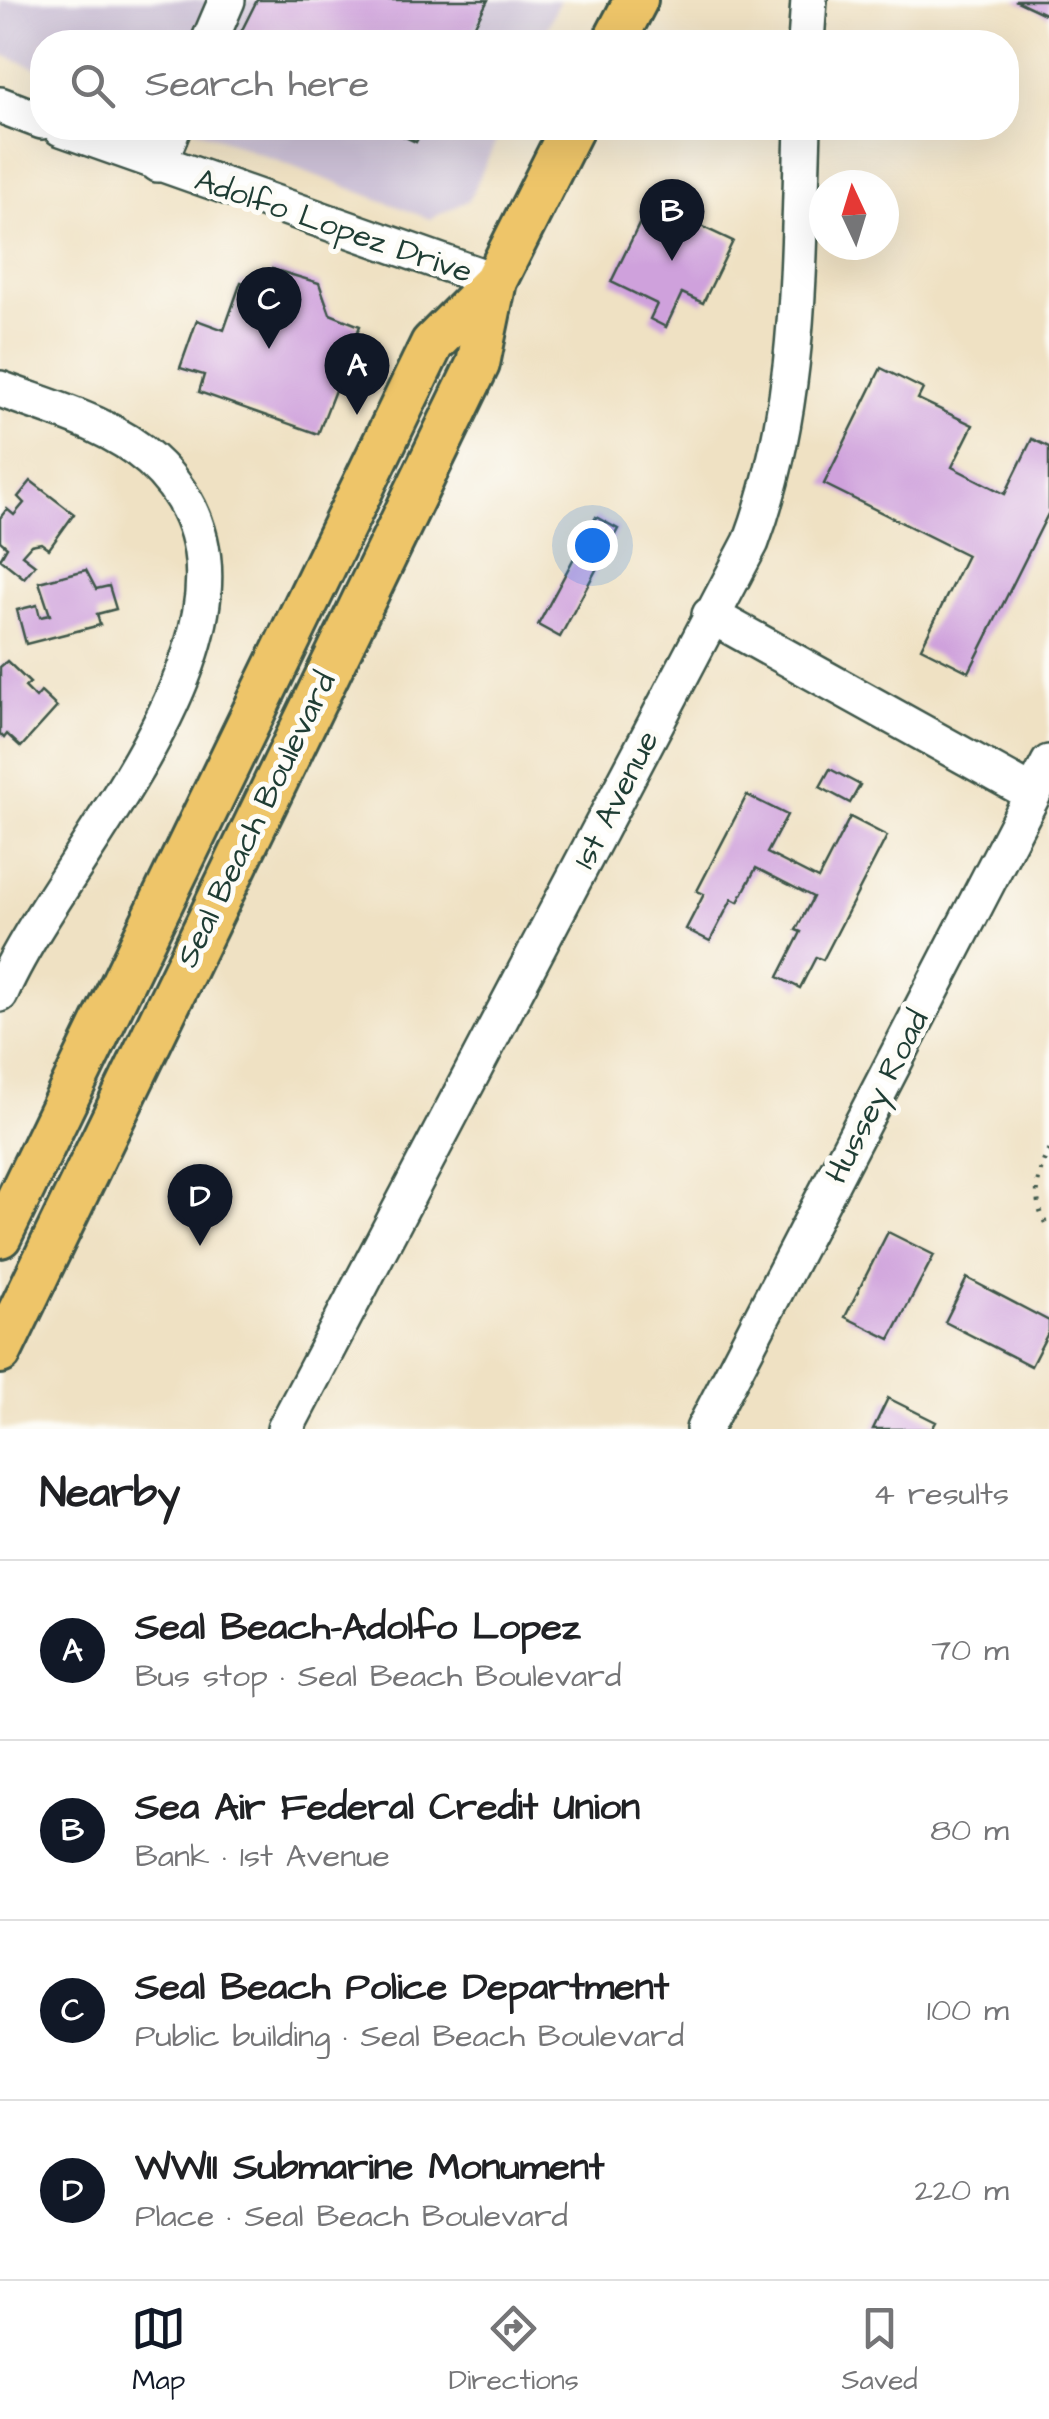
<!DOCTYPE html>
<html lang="en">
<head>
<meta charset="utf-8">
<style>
  :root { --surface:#fff; --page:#f6f6f6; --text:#202124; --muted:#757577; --line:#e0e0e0; --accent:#111827 }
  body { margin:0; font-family:"Architects Daughter",sans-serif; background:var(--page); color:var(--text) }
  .compass { position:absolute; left:809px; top:170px; width:90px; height:90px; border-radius:50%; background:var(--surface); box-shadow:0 10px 40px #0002; rotate:356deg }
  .you { position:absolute; left:592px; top:545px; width:35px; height:35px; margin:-25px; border:8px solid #fff; border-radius:50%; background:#1a73e8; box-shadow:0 0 0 15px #1a73e833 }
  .badge { display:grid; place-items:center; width:65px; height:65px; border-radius:50%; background:var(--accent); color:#fff; font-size:32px; font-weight:700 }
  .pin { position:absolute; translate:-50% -82px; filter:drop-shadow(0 2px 5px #0008) }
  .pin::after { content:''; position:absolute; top:52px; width:35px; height:30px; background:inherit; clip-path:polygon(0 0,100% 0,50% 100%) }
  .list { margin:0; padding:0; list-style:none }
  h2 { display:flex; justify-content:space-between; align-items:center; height:130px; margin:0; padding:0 40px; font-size:42px }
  h2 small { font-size:32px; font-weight:400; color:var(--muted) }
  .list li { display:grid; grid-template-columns:65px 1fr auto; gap:30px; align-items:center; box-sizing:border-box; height:180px; padding:0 40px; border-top:2px solid var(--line) }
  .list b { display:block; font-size:38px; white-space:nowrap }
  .list p { margin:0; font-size:32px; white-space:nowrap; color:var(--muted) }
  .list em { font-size:32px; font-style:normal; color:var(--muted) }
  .icon { flex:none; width:55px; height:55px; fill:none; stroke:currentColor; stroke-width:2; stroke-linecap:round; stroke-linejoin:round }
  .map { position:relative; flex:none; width:1049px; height:1429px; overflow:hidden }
  .search { position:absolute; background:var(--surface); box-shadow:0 10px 40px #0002; left:30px; right:30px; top:30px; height:110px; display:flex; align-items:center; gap:25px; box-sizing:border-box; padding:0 35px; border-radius:40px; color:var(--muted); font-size:38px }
  .sheet { height:850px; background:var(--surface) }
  nav { display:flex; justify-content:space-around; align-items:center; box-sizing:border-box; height:140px; border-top:2px solid var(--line); background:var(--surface); font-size:28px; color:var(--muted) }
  nav a { display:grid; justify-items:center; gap:5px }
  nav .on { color:var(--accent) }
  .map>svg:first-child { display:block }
</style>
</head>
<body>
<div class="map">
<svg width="1049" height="1429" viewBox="0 0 1049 1429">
  <rect width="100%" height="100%" fill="#fdfcf7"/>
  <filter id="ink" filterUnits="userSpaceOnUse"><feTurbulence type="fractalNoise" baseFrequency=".01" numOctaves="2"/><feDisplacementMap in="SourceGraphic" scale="20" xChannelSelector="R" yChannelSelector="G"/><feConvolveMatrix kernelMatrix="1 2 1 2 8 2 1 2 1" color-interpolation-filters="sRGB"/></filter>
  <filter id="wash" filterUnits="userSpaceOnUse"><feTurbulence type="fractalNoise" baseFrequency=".0048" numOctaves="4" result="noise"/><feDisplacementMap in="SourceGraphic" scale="40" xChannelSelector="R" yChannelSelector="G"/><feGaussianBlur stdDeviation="2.25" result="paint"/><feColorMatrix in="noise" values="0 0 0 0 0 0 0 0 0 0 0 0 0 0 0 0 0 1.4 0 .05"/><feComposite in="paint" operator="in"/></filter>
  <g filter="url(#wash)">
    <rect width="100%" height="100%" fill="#efe1c3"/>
    <path fill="#cbbfd5" d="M0,0H560L541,42H42V70L0,54Z
      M192,128H502L469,200L430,219Z"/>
    <g id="blocks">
      <path fill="#cfa1dc" d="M257,0H488L466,42H236Z
        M1015,0H1049V16Z
        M386,128H423L416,142Z
        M650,202L733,241L703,303L682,293L666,327L650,319L657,304L611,282Z
        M272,269L319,283L330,314L360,326L318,434L199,392L204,375L180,368L197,320L224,330L241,282L267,289Z
        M881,368L923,389L918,399L973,425L952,467L1005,494L1032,439L1049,447V512L969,672L921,648L967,555L824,484Z
        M31,481L74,514L49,549L41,543L31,545L22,555L35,565L24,578L0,559L7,547L0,541V518L7,509L14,515L24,503L18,497Z
        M596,517L618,529L560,637L538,625Z
        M86,570L96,589L109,586L116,609L97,614L100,625L26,644L17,610L37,605L40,617L50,615L39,582Z
        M7,661L30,683L25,687L36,698L41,692L57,707L21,747L7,734L4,738L0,734V667Z
        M830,769L860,785L850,803L820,787Z
        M747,795L787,815L767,853L818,879L850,817L887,836L823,960L816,957L800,988L778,977L801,932L796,930L813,897L756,868L738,902L732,899L710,941L686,929L704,894L697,891Z
        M888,1232L934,1255L890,1339L845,1317Z
        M967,1278L1049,1321V1331L1031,1366L945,1322Z
        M888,1398L936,1422L932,1429H873Z"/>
    </g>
  </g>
  <g filter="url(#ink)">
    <use href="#blocks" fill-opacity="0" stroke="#3e5649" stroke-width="2.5"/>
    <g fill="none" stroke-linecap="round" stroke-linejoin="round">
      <g stroke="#3e5649" stroke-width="40">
        <path id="minor" d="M209,42L227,0
          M806,42L809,0
          M0,105L42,121
          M61,128L495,281
          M158,164L173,128
          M0,389C50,408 110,423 151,460C312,605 59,854 0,994
          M710,615L1033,794
          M285,1429L751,542C801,408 798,269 803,128
          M704,1429L1049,763"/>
      </g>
      <g stroke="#3e5649" stroke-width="48">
        <path id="major" d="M614,42L636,0
          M0,1236L432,344L495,281
          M0,1352L478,364L495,281L572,128"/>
      </g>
      <path stroke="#3e5649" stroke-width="5" stroke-dasharray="2.5 8" stroke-linecap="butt" d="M1049,1150C1035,1177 1032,1203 1049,1229"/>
      <use href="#minor" stroke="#fff" stroke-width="35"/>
      <use href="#major" stroke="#eec569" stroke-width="42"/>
    </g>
  </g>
  <g text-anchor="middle" stroke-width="10" stroke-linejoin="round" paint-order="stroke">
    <g font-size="32" fill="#1f3d34" stroke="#fdfcf7">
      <text transform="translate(334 225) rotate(19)" y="11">Adolfo Lopez Drive</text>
      <text transform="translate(615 799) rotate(-63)" y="11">1st Avenue</text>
      <text transform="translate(255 819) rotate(-64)" y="11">Seal Beach Boulevard</text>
      <text transform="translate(876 1096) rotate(-63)" y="11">Hussey Road</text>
    </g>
  </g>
</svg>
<svg class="compass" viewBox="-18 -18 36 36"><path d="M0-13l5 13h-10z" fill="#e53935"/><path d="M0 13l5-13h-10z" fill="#757577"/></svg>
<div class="you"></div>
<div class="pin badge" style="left:357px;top:415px">A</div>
<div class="pin badge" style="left:672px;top:261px">B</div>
<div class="pin badge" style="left:269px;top:349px">C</div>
<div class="pin badge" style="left:200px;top:1246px">D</div>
<div class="search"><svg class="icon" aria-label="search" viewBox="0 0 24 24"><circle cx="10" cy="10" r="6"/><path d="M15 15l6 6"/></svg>Search here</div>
</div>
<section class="sheet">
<h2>Nearby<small>4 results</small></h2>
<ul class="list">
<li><span class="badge">A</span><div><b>Seal Beach-Adolfo Lopez</b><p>Bus stop · Seal Beach Boulevard</p></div><em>70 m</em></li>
<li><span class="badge">B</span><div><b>Sea Air Federal Credit Union</b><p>Bank · 1st Avenue</p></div><em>80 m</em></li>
<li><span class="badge">C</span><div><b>Seal Beach Police Department</b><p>Public building · Seal Beach Boulevard</p></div><em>100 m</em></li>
<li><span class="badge">D</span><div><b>WWII Submarine Monument</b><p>Place · Seal Beach Boulevard</p></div><em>220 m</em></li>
</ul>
</section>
<nav>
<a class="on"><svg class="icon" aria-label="map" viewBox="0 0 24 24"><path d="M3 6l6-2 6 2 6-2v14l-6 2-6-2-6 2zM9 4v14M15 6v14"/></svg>Map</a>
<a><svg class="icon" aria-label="directions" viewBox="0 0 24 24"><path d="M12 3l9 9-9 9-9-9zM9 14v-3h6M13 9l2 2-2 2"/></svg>Directions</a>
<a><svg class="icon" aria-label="saved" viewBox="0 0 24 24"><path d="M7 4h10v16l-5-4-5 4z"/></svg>Saved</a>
</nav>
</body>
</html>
